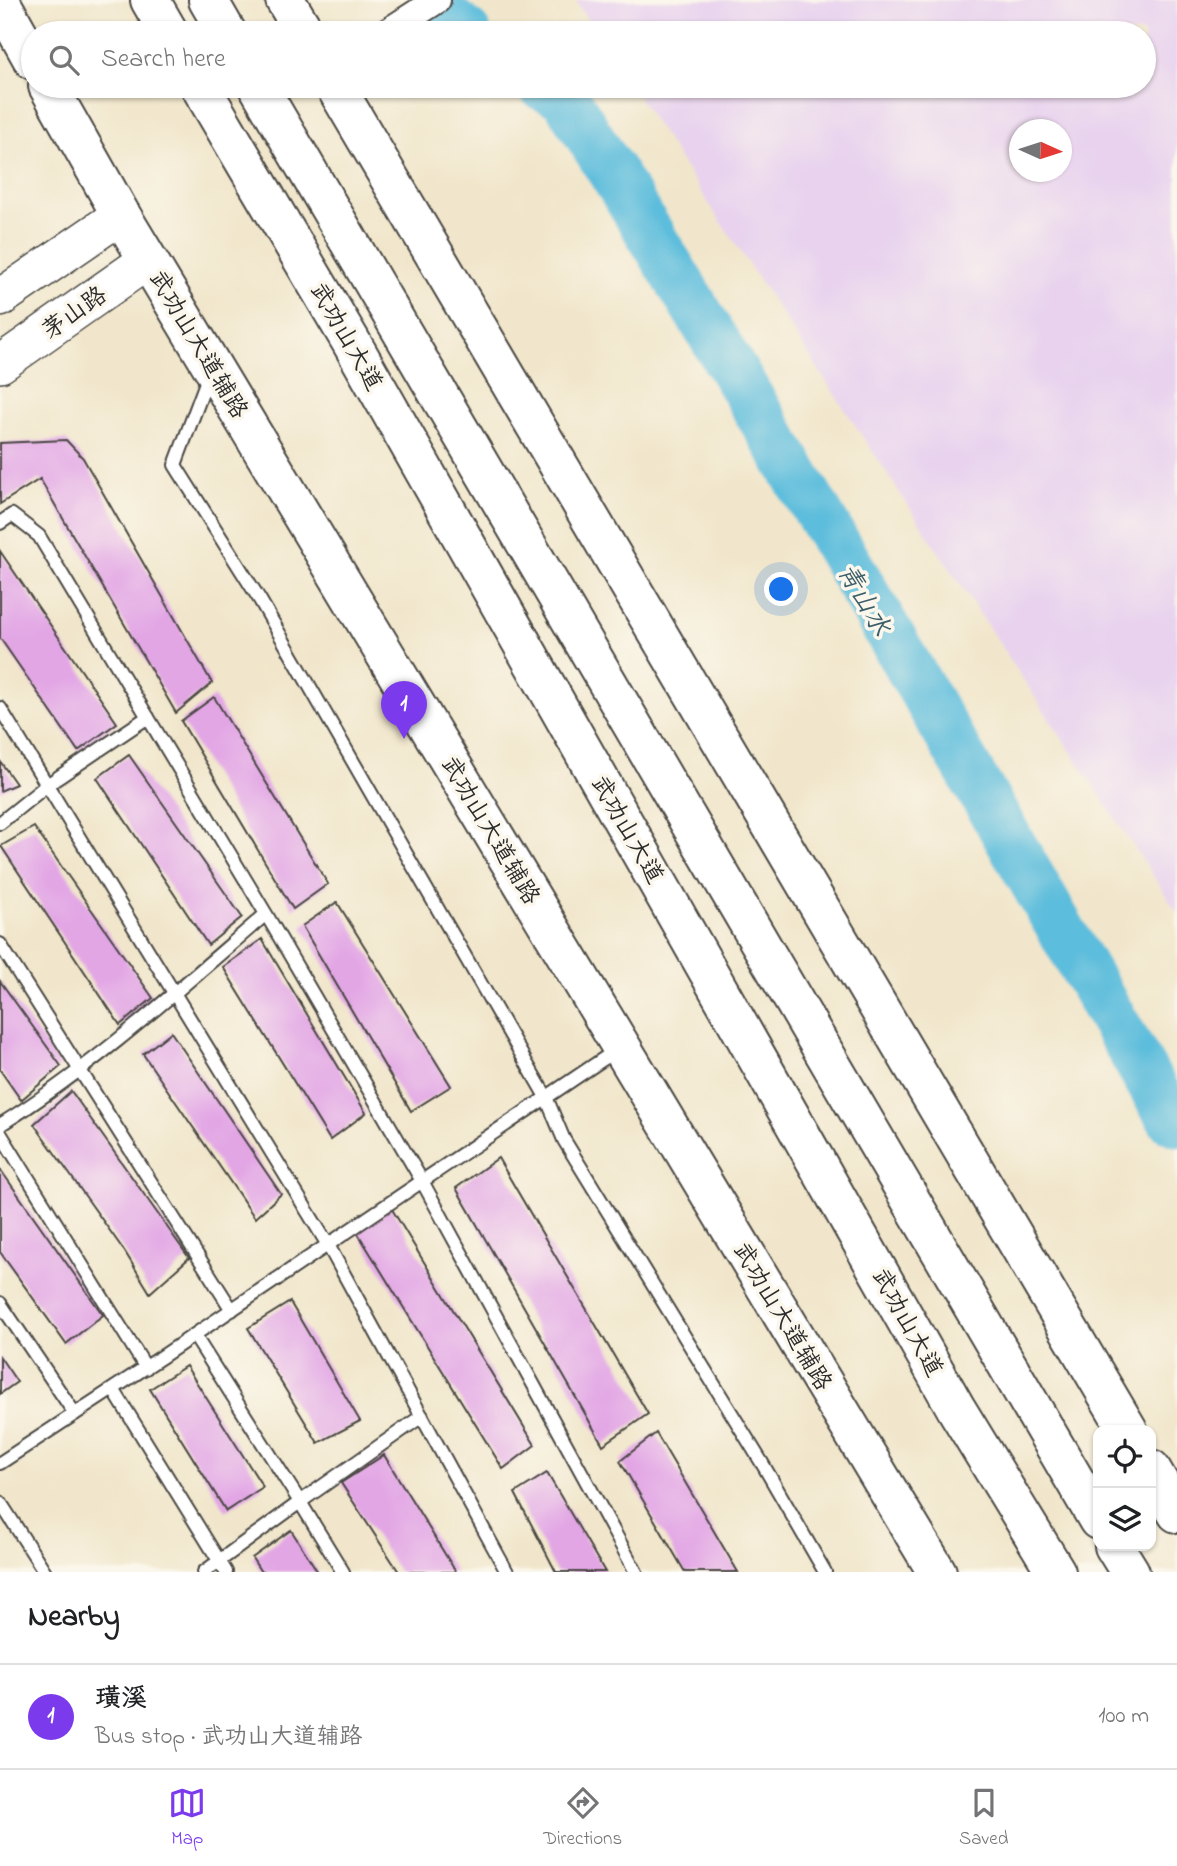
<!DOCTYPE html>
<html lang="en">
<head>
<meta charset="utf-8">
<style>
  :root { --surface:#fff; --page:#f2f2f2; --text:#202124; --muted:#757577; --line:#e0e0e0; --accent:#7c3aed }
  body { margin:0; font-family:"Indie Flower","LXGW WenKai TC",sans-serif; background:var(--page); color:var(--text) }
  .controls { position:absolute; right:21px; bottom:21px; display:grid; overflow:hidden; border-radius:14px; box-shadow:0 2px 5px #0004 }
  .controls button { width:63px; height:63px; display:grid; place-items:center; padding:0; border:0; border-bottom:2px solid var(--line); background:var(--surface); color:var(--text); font:35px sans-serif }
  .compass { position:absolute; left:1009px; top:119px; width:63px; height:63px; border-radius:50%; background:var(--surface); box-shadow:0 2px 5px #0004; rotate:93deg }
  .you { position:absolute; left:782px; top:590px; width:24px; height:24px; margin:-18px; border:5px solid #fff; border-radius:50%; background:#1a73e8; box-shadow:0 0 0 10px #1a73e833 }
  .badge { display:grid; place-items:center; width:46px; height:46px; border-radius:50%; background:var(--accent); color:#fff; font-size:23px; font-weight:700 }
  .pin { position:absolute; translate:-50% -58px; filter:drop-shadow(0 2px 4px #0008) }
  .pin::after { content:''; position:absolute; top:37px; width:24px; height:21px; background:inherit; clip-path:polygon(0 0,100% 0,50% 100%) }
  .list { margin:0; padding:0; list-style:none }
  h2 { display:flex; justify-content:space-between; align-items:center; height:91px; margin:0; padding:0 28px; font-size:30px }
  h2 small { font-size:23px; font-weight:400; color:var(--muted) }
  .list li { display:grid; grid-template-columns:46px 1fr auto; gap:21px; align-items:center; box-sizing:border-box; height:105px; padding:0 28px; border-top:2px solid var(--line) }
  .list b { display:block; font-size:26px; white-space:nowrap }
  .list p { margin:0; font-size:23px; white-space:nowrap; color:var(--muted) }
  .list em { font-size:23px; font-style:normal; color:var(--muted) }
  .icon { flex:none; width:38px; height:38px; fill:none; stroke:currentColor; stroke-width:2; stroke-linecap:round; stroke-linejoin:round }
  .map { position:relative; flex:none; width:1177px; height:1572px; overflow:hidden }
  .search { position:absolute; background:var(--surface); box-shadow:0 2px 5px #0004; left:21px; right:21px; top:21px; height:77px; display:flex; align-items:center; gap:18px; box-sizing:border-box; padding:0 24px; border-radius:38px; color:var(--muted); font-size:26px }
  .sheet { height:196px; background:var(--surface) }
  nav { display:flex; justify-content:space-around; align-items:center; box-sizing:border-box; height:98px; border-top:2px solid var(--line); background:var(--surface); font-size:19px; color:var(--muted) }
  nav a { display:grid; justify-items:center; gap:4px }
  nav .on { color:var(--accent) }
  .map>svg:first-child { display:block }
</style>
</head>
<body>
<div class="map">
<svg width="1177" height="1572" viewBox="0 0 1177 1572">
  <rect width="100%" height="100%" fill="#fbf7ec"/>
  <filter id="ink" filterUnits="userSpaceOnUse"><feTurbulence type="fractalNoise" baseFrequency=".0143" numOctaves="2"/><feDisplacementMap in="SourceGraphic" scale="14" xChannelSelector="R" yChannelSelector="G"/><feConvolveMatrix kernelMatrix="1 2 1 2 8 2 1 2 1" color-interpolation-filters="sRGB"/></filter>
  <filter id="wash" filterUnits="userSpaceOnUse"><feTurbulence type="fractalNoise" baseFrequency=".00686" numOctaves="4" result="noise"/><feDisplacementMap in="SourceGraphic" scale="28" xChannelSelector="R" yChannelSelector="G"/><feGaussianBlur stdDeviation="1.57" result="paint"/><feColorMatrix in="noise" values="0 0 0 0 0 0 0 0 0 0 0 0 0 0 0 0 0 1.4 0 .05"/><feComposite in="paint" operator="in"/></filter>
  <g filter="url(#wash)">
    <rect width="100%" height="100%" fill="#f1e6cb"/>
    <path fill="#e8d2ee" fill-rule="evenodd" d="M579,0H1177V912L631,86H1144V33H596L576,2ZM1020,130H1062V172H1020Z"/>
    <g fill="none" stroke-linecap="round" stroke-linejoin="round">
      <path stroke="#5dbddc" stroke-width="49" d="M449,19L467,33
        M542,86L564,96C776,431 972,777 1171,1119L1177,1122"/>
    </g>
    <g id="blocks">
      <path fill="#e2a6e5" d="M66,440L83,458L212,683L176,713L40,479L0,504V443Z
        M0,551L117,723L78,751L0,638Z
        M214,697L328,884L293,909L181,721Z
        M129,755L242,917L208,945L97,778Z
        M0,761L16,784L0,791Z
        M34,827L153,998L120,1025L1,846Z
        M337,902L451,1086L411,1111L302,926Z
        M262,939L366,1113L330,1140L223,967Z
        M0,981L61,1066L21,1100L0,1070Z
        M171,1032L281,1194L255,1218L143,1054Z
        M71,1091L189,1258L150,1293L125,1252L34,1124Z
        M498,1158L648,1414L603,1445L456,1188Z
        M0,1169L103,1315L66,1344L0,1252Z
        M387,1201L535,1445L503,1469L354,1227Z
        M290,1302L360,1421L318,1443L248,1328Z
        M0,1357L17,1382L0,1394Z
        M186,1366L263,1487L226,1511L150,1389Z
        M656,1433L738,1572H685L620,1461Z
        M384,1455L456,1572H399L341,1483Z
        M547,1473L605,1572H556L515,1493Z
        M291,1530L318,1572H261L252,1558Z"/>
    </g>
  </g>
  <g filter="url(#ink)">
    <use href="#blocks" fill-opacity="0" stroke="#494743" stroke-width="2"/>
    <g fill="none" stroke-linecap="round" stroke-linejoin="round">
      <g stroke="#494743" stroke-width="16">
        <path id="lane" d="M208,377L175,465L260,600L546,1097L564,1140L762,1463L825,1572
          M0,523L12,515L39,536L266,914L422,1181L636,1572
          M0,708L328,1245L507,1572
          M0,823L47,785L148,717
          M0,944L232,1310
          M0,1125C96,1065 181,987 266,914
          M0,1133L146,1368
          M0,1303L75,1414
          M194,1335L300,1502L422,1416
          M113,1389L226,1572
          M0,1463L163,1356L618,1049
          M0,1502L45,1572
          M204,1572L300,1502L343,1572"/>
      </g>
      <g stroke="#494743" stroke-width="30">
        <path id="street" d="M386,33L437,0"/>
      </g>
      <g stroke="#494743" stroke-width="40">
        <path id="secondary" d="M0,298L121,215
          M0,364L148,260"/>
      </g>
      <g stroke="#494743" stroke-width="42">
        <path id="primary" d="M285,0L305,33
          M0,1L33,60
          M48,86L121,215L937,1572
          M335,86L1128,1430
          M1151,1469L1177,1513"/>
      </g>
      <g stroke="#494743" stroke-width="42">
        <path id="highway" d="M150,0L169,33
          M208,0L227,33
          M200,86L350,340L957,1410L1056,1572
          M258,86L1098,1520
          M1114,1546L1130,1572"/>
      </g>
      <use href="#lane" stroke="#fff" stroke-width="12"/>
      <use href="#street" stroke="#fff" stroke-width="26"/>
      <use href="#secondary" stroke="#fff" stroke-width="37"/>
      <use href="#primary" stroke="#fff" stroke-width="38"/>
      <use href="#highway" stroke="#fff" stroke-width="38"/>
    </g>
  </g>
  <g text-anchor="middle" stroke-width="7" stroke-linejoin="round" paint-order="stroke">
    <g font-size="24" fill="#2b2b2b" stroke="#fbf7ec">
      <text transform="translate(74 312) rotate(-35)" y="8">茅山路</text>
      <text transform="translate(347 336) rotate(60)" y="8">武功山大道</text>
      <text transform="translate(199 344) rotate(59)" y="8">武功山大道辅路</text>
      <text transform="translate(628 829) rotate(60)" y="8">武功山大道</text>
      <text transform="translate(491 830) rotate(59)" y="8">武功山大道辅路</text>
      <text transform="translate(783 1316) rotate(59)" y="8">武功山大道辅路</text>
      <text transform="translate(908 1322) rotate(61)" y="8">武功山大道</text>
    </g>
    <g font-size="26" font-style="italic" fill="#3c5e69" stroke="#fbf7ec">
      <text transform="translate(865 599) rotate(60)" y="9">青山水</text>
    </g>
  </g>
</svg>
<div class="controls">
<button><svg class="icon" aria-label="locate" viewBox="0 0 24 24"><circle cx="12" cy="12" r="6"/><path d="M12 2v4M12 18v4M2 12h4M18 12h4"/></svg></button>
<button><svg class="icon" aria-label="layers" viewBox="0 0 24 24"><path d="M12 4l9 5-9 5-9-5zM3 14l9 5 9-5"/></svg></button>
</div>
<svg class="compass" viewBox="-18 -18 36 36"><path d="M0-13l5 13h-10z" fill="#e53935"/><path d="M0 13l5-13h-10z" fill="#757577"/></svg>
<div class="you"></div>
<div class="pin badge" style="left:404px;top:739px">1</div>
<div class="search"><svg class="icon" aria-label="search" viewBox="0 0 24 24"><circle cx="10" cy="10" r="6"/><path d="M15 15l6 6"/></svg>Search here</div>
</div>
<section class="sheet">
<h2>Nearby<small></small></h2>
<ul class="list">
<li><span class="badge">1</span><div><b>璜溪</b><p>Bus stop · 武功山大道辅路</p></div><em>100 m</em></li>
</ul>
</section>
<nav>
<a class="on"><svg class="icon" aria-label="map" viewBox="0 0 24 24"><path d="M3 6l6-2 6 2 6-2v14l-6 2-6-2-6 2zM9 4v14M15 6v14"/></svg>Map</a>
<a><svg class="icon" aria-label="directions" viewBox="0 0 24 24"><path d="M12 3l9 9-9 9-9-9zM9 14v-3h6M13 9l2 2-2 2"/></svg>Directions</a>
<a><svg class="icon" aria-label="saved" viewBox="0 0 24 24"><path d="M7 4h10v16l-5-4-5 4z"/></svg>Saved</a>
</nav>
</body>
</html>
